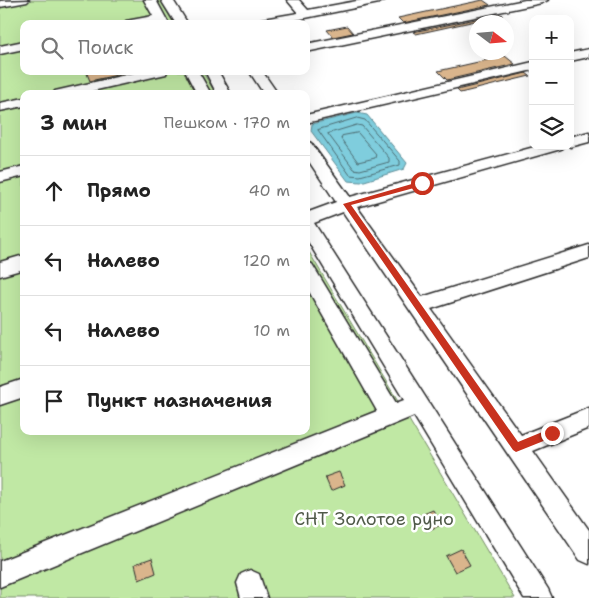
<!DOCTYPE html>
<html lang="ru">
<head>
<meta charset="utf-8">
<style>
  :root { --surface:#fff; --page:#f6f6f6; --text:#222; --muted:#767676; --line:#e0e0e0 }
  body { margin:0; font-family:"Shantell Sans",sans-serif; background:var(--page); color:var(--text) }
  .controls { position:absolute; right:15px; top:15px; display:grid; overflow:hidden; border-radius:10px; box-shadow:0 5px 20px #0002 }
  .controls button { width:45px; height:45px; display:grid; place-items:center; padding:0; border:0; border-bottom:1px solid var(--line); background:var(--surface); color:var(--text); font:25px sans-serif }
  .compass { position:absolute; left:469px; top:15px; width:45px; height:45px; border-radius:50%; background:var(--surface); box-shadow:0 5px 20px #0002; rotate:106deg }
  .stop { position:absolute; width:15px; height:15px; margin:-11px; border:4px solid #c8321e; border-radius:50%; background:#fff }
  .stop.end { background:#c8321e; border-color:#fff; box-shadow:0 1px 5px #0008 }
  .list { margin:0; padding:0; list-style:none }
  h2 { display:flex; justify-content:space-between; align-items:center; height:65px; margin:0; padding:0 20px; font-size:21px }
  h2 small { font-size:16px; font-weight:400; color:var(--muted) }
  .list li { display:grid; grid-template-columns:32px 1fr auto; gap:15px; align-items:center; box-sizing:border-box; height:70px; padding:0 20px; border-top:1px solid var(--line) }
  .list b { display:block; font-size:19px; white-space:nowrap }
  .list em { font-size:16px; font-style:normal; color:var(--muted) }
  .icon { flex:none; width:28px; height:28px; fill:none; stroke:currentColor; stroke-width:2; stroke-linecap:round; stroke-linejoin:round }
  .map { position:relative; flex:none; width:589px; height:598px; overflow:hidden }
  .search { position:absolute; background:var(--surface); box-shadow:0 5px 20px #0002; left:20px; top:20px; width:290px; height:55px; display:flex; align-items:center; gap:12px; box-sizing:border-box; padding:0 18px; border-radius:10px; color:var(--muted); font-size:19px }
  .panel { position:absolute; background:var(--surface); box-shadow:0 5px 20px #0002; left:20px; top:90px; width:290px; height:345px; border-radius:10px }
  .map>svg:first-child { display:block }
</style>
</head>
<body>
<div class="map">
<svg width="589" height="598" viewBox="0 0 589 598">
  <rect width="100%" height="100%" fill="#fff"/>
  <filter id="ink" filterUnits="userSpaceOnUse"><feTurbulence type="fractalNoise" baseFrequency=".02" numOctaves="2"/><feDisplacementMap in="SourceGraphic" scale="10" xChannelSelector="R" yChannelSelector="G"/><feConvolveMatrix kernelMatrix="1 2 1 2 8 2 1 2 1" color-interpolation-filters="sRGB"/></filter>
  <g filter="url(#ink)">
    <path fill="#c0e8a4" stroke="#768a68" d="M0,0H160L174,24H24V71H202L216,94H24V431H306V247L515,598H0Z"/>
    <path fill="#7fcddd" stroke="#5d8c96" d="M357,113L367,115L407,163L404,169L361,182L348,181L311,131L312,124Z"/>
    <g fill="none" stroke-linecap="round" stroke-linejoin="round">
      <path stroke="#4d6c72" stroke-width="1" d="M357,118L365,120L400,161V165L360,176L350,175L318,130Z
        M357,125L362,126L389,158V162L360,170L354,169L328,134Z
        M358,133L376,154L375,158L358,162L341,139L342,136Z"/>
    </g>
    <path fill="#dab58c" stroke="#2b2b2b" d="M483,0L490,5L403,23L398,18Z
      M500,14L503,15L416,34L413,32Z
      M347,26L353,33L333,37L327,30Z
      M505,56L515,64L447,80L438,71Z
      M86,71H130V72L90,81Z
      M526,73L530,76L460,93L457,90Z
      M339,472L345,485L331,491L325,477Z
      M433,510L441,525L426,531L419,516Z
      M461,549L470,565L455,572L446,556Z
      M152,558L156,573L139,580L135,564Z"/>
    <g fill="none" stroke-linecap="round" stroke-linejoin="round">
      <g stroke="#2b2b2b" stroke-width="3">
        <path id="minor" d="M29,0L27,2L0,7V1Z
          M144,0H156L169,24H124L126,21L153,16Z
          M161,0H173L188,24H176Z
          M287,0H299L308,10L362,0H385L379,3L276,24H251L257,20L298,13Z
          M525,0H548L542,3L306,52V44Z
          M24,41V49L0,54V46Z
          M589,49V57L570,61V53Z
          M533,62V70L306,123V115Z
          M143,71H167L166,74L79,94H53L55,91Z
          M185,71H198L211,94H197Z
          M205,71H218L231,94H217Z
          M249,71H262L278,94H264Z
          M24,98V106L0,111V103Z
          M589,132V142L570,147L569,146H570V137Z
          M306,141L311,143L350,197L538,146H563L561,149L357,207L422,297L589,245V258L431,309L521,435L589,408V428L533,451L589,530V564L580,560L343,212L314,223L548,589L552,598H524L414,416L0,587V561L377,411L306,286V262L312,264L396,403L404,400L306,238V213L336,202L306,157Z
          M24,166V176L0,182V172Z
          M24,255V269L0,276V262Z
          M24,379V397L0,405V387Z
          M250,570L259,574L267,598H241L237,583L241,574Z"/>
      </g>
      <use href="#minor" fill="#fff" fill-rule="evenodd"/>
    </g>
  </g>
  <path fill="#c8321e" d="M422,181L426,183L425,185L351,205L518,442L552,428L556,430V436L516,452L513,450L343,204Z"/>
  <g text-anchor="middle" stroke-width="5" stroke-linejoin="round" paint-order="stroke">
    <g font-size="18" fill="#505a49" stroke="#fff">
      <text x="374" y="525">СНТ Золотое руно</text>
    </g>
  </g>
</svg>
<div class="controls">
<button>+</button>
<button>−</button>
<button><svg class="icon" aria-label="layers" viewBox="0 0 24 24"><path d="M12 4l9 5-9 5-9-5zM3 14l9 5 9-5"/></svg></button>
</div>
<svg class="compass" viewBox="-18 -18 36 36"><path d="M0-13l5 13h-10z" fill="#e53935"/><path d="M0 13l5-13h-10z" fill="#767676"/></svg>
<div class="stop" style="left:422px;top:183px"></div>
<div class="stop end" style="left:552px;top:433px"></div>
<div class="search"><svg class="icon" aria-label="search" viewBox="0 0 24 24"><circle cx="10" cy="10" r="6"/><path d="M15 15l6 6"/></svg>Поиск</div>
<section class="panel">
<h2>3 мин<small>Пешком · 170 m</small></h2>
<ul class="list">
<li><svg class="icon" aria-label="ahead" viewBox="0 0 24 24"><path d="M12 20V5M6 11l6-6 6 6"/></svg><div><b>Прямо</b></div><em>40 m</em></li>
<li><svg class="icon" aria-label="left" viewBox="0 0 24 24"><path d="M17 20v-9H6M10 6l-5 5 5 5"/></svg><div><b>Налево</b></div><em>120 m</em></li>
<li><svg class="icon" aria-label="left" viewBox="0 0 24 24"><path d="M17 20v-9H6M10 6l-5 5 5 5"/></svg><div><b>Налево</b></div><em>10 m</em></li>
<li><svg class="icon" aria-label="arrive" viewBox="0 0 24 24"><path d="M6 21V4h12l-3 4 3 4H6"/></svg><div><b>Пункт назначения</b></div></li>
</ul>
</section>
</div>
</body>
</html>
